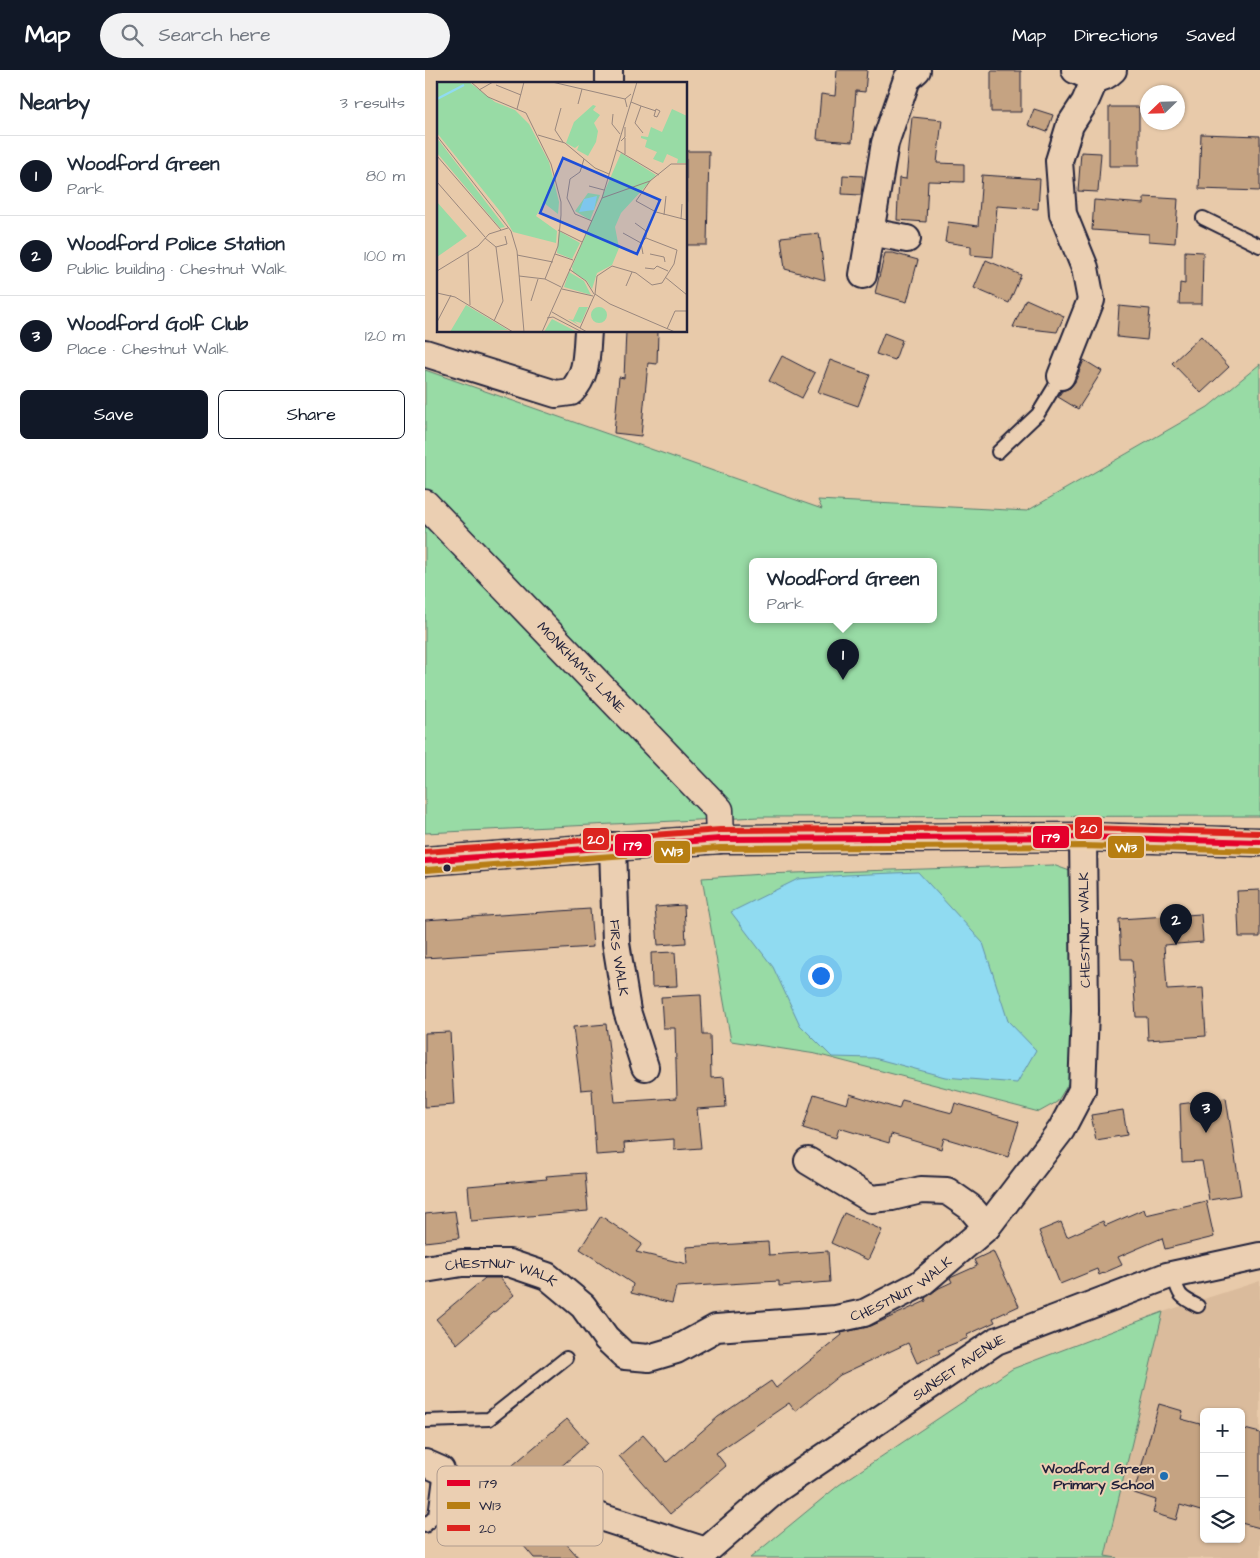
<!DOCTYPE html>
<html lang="en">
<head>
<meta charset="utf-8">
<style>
  :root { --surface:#fff; --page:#f2f2f3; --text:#1f2937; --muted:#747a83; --line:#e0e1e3; --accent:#111827 }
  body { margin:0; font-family:"Architects Daughter",sans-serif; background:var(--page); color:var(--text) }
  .controls { position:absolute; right:15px; bottom:15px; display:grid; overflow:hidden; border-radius:8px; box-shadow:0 1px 4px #0004 }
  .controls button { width:45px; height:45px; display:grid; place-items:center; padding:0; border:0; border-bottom:1px solid var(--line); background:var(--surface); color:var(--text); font:25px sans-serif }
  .compass { position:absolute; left:715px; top:15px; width:45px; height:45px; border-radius:50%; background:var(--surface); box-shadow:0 1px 4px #0004; rotate:247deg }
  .you { position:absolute; left:395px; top:905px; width:18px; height:18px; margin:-12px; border:4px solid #fff; border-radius:50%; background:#1a73e8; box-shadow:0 0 0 8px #1a73e833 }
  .badge { display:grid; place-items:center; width:32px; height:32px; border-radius:50%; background:var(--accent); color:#fff; font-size:16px; font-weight:700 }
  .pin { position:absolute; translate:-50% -41px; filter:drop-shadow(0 1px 2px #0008) }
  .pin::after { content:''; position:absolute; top:26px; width:18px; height:15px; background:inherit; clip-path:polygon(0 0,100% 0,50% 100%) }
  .popup { position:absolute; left:324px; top:488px; width:188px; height:65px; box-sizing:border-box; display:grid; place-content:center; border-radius:8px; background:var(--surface); filter:drop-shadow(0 1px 4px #0005); font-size:16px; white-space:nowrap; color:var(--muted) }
  .popup b { font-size:19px; color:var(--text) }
  .popup::after { content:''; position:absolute; left:50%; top:100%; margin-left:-10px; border:10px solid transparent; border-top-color:var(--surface) }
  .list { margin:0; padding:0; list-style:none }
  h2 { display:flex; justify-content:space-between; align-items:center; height:65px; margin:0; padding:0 20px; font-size:21px }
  h2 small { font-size:16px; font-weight:400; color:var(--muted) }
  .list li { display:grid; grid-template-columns:32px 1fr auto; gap:15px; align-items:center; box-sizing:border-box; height:80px; padding:0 20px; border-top:1px solid var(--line) }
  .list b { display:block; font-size:19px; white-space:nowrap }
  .list p { margin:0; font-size:16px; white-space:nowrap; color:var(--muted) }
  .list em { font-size:16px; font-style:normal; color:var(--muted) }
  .actions { display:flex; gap:10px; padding:15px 20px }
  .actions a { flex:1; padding:11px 0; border:1px solid var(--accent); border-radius:8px; text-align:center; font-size:18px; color:var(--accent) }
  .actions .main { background:var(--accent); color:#fff }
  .icon { flex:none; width:28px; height:28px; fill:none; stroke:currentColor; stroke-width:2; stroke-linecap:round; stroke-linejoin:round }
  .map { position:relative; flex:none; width:835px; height:1488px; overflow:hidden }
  header { display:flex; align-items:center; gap:30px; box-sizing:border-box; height:70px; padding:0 25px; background:var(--accent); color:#fff }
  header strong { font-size:24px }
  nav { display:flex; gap:28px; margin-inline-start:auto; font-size:18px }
  .search { width:350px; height:45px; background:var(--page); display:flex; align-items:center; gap:12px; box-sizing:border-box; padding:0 18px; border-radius:28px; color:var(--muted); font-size:19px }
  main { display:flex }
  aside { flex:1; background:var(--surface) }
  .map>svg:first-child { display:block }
</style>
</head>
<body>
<header>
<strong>Map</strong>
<div class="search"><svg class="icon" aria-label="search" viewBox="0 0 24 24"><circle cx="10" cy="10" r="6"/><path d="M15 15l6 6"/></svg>Search here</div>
<nav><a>Map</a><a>Directions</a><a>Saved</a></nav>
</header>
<main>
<aside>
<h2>Nearby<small>3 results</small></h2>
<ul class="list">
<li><span class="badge">1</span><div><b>Woodford Green</b><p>Park</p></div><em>80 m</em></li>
<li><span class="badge">2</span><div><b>Woodford Police Station</b><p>Public building · Chestnut Walk</p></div><em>100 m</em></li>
<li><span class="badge">3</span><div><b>Woodford Golf Club</b><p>Place · Chestnut Walk</p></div><em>120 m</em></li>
</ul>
<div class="actions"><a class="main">Save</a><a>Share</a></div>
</aside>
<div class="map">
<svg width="835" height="1488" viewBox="0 0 835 1488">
  <rect width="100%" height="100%" fill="#e8caaa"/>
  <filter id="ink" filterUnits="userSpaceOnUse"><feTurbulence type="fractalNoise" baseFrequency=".02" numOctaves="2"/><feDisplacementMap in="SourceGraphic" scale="10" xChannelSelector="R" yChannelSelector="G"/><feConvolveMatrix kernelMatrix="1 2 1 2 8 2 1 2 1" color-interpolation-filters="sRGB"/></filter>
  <g filter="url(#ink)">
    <path fill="#dabb9c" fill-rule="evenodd" d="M835,1211V1488H692L680,1486L738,1242ZM779,1342H816V1469H779Z"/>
    <path fill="#98dba5" stroke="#5d7e70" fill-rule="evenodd" d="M835,294V746L334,747L0,763V300L397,439L393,430L602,441L783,337ZM328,491H508V549H328Z
      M628,795L645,801L648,933L645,1011L632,1032L614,1042L391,984L306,971L277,808L338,804Z
      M738,1242L680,1486L692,1488H325L414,1415L587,1299Z"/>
    <path fill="#90dbf1" stroke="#6491a8" d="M493,802L558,873L583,951L611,980L592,1013L520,1007L449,988L407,987L375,955L348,897L306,842L373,809L421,805Z"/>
    <path fill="#c5a382" stroke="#22223b" d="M412,0H442L440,22L431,21L427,72L392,69L396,24L410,26Z
      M566,1H596V42H566Z
      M684,37H714V96H684Z
      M609,39L628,45L622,62L603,55Z
      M487,47L517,50L512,93L539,94V112L503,111L501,152L472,150L474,108L481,109Z
      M776,64L835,66V121L774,119Z
      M261,81H284L282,175H261Z
      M656,82L676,83L673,122L653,121Z
      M418,105L438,106L436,125L417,124Z
      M557,105L615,109L613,139L572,136L568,187L546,185V176L520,172L523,152L553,156Z
      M719,127L753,129L750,173L724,171V164L667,160L669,130L719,134Z
      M394,163L400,210L360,199L356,167Z
      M760,181L778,182L777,234H754L755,213L760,214Z
      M460,183H468L493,190L482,232L450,223Z
      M561,190L596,205L584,233L549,218Z
      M601,229L639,246L632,262L588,257Z
      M694,236L725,239L722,270L692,267Z
      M201,261H233L232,294L223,293L216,366L189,363L194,307L199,308Z
      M459,263L477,270L470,290L451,284Z
      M776,266L804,297L776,323L747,293Z
      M357,286L390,303L377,328L344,311Z
      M405,290L445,305L433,336L393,322Z
      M659,290L677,301L653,339L633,327L637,321L645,318L650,312Z
      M835,820V867H814L812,821Z
      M259,835L261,873L233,875L230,837Z
      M165,839L168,877L0,888V850Z
      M776,844L778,872L739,875L742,920L778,918L781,966L723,970L722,947H711L707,889H696L694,849Z
      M250,882L252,916L227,917L226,883Z
      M276,925L278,965H285L286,1008L299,1007L301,1037L272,1039L276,1078L249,1080V1069L222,1071L199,1073L200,1083L171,1085L167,1019L156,1020L148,957L181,954L190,1032L252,1028L250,958H238L236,927Z
      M25,962L29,1035L0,1037V963Z
      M389,1024L422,1034L425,1024L474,1039L477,1030L527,1043L530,1033L594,1052L583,1087L519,1068L516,1079L466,1064L464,1073L414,1058L411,1068L378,1058Z
      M801,1028L816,1125L784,1130L777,1091L757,1092L755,1034Z
      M698,1040L702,1065L671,1070L666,1045Z
      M160,1103L163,1141L46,1151L43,1116L122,1109L121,1106Z
      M781,1131L789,1167L740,1179L737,1168L693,1187L697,1195L674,1205L672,1199L635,1214L614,1161L636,1152L642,1167L678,1151L680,1156L719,1139L721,1145Z
      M30,1141L34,1168L0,1172V1144Z
      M419,1143L457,1160L443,1190L406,1173Z
      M176,1146L217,1174L211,1182L262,1194L261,1177L343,1172L344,1185L403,1181L405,1212L354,1216V1211L251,1217L247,1233L206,1223L208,1214L155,1179Z
      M568,1181L594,1236L568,1248L570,1252L542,1265L543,1268L513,1280L515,1283L492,1293L483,1273L415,1305L370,1341L364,1333L291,1383L301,1396L245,1444L194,1386L218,1365L242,1392L293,1347L346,1311L351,1318L417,1265L416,1263L446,1256L501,1231L500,1228L514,1218L527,1212L525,1208L552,1196L549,1190Z
      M60,1208H75L89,1225L32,1274L11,1249Z
      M734,1334L758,1341L756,1349L779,1355V1442L755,1435L751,1450L728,1443L731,1430L709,1423Z
      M142,1349L163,1373L117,1413L110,1412L105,1415L88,1395Z
      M816,1358L835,1363V1458L816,1453Z
      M123,1453L154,1488H109L98,1475Z"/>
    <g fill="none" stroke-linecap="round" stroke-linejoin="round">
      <g stroke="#22223b" stroke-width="16">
        <path id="service" d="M778,148L835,176
          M573,382L613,344L636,306
          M748,1204C754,1225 753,1226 773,1236
          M0,1351L64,1349L141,1288
          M0,1456L10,1446L16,1400"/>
      </g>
      <g stroke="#22223b" stroke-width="30">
        <g id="minor">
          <path d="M184,0V14"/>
          <path d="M650,0C666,7 674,14 688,0"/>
          <path d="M445,162L482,169"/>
          <path d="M438,205L460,73L482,9L492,0"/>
          <path d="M0,283L131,324L146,322C163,304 161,285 163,261"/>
          <path d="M636,306L666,230L660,198L638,144L634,91L645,55L660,32L670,9"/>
          <path id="s1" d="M188,776L191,873L202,941L220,997"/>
          <path d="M383,1091L446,1129L467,1127L496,1120L522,1121L545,1137L562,1157"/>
          <path id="s2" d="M0,1199L37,1193H84L122,1206L158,1236L181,1268L200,1286L224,1288L251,1280L291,1258L411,1249L439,1243L495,1214L562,1157L636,1060L657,1020L660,941L658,767"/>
          <path d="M0,1393L16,1400"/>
          <path d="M113,1427L281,1481"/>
          <path id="s3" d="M273,1488L352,1419L571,1271L742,1206L835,1186"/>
        </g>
      </g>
      <g stroke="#22223b" stroke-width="31">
        <g id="tertiary">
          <path id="s4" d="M0,434L294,740L295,769"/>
        </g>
      </g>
      <g stroke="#22223b" stroke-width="31">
        <path id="primary" d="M0,791L295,769L658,767L835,772"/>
      </g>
      <use href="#service" stroke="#ebcfb2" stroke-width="12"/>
      <use href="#minor" stroke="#ebcfb2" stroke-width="26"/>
      <use href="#tertiary" stroke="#ebcfb2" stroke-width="28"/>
      <use href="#primary" stroke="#fadf96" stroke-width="28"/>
      <g stroke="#ebcfb2" stroke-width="10">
        <path id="bus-1" d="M0,791L295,769L658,767L835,772"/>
      </g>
      <g stroke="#ebcfb2" stroke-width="10">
        <path id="bus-2" d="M1,800L295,778L658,776L835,781"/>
      </g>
      <g stroke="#ebcfb2" stroke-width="10">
        <path id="bus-3" d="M0,782L295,760L658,758L835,763"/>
      </g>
      <use href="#bus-1" stroke="#e4002b" stroke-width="6"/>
      <use href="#bus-2" stroke="#b77e12" stroke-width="6"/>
      <use href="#bus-3" stroke="#dc241f" stroke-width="6"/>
    </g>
  </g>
  <circle fill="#22223b" stroke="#ebcfb2" stroke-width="2" cx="22" cy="798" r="4.5"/>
  <circle fill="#1f6fb2" stroke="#ebcfb2" stroke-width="2" cx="739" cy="1406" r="5"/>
  <g text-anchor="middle" stroke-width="4" stroke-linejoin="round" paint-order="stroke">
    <g font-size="14" fill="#22223b" stroke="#ebcfb2">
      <text dy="5" stroke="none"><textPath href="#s4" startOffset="226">MONKHAM'S LANE</textPath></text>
      <text transform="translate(659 860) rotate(-91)" y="5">CHESTNUT WALK</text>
      <text dy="5" stroke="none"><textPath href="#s1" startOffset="112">FIRS WALK</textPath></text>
      <text dy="5" stroke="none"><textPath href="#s2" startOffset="78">CHESTNUT WALK</textPath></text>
      <text dy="5" stroke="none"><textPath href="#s2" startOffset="528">CHESTNUT WALK</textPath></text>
      <text dy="5" stroke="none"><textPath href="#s3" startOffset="324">SUNSET AVENUE</textPath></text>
    </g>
    <g font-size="14" font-weight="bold" fill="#22223b" stroke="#ebcfb2" text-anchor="end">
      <text x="729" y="1403">Woodford Green<tspan x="729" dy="16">Primary School</tspan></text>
    </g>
  </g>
  <g transform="translate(12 12)">
    <rect width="250" height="250" fill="#e8caaa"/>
    <path d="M0,0H32L58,20L78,28L92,42L112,80L122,120L121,132L107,121L99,134L120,149L119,161L76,150L66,133L0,51ZM156,23L159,24L156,28L163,33L157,41L161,49L159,60L151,74L140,68L142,63L138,66L129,61L137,40ZM235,27L250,34V81H240L241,77L230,72L226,81L216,77L220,70L208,65L210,58L204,56V54L211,55L214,45L225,50ZM0,56L68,145L63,146L0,71ZM184,71L219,93L184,131L178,145L182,166L175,183L160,191L155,207L150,199L136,190L135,185ZM151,111L163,113L153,138L138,129ZM0,120L30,154L0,175ZM122,149L143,161L135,177L120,171ZM132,190L147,199L154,213L127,205ZM29,223L71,248L13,250ZM154 233a8 8 0 1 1 16 0a8 8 0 1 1-16 0ZM142,225H151L144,241L137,239L142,243L131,237L136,238ZM115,237L140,250H107Z" fill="#98dba5"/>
    <path d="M160,114L157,128L142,130L147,117Z" fill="#90dbf1"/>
    <path fill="none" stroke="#90dbf1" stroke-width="2.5" d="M0,17L27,3"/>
    <path fill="none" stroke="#99877e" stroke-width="1" d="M34,0L51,15L89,31L114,82L124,120V133L121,164L108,197M115,0L188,17M59,3L84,13M42,8L56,0M194,20L204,24L198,41L206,51M141,22L145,7M204,24L219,29M190,25L188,17L194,12M124,26L118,48L126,60M80,27L87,0M219,27L223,29L220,35L217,34ZM176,32L175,42L183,52M101,53L128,61L158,86L172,92M0,54L74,149L80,169L87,250M184,59L188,55V45M180,68L222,93M188,72V56M0,74L64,148M147,77L143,90L133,97L130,116L138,132L155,139M213,99L199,119L219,130L250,138M0,100L48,155M152,104L167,108M165,116L213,99L234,82H250M227,133L229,114M244,137L245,122M198,141L209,149V156M121,148L145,160M186,151L204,161M48,156L59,165L66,219L57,239M59,165L70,162L68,154M31,170L33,223M118,172L136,178M213,172L227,175L228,180M80,173L116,180M208,186L217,187L220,184L231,189M132,187L149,199L157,212M0,189L41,164L52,152L71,146M82,194L108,197L124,205M228,195L250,213M189,204L195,190M125,207L156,214M0,211L18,215L76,250M158,212L160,194L175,184L199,191L215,203L225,201L237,182L240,168L209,156L204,161L206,172M94,219L101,197M115,230L150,250M110,236L116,235L145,250M0,240L14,213M143,246L158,212L173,222L238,250M230,247L238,229H250M105,250L165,116L200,0"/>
    <path fill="#1d4ed8" fill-opacity="0.15" stroke="#1d4ed8" stroke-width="2.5" d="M126,76L223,118L200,172L103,131Z"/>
    <rect width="250" height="250" fill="none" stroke="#22223b" stroke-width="2.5"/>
  </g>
  <rect x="12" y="1396" width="166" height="80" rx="8" fill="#ebcfb2" stroke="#af9b8e" stroke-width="1"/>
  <rect x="22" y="1410" width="23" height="6" fill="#e4002b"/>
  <rect x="22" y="1432" width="23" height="7" fill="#b77e12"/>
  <rect x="22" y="1455" width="23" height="6" fill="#dc241f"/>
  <g font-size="14" fill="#22223b">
    <text x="54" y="1418">179</text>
    <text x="54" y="1440">W13</text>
    <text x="54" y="1463">20</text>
  </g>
  <g stroke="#ebcfb2" stroke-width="2">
    <rect x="649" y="746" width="29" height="24" rx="5" fill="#dc241f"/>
    <rect x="607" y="755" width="38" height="24" rx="5" fill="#e4002b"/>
    <rect x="157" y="757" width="28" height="24" rx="5" fill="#dc241f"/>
    <rect x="189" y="763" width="38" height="24" rx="5" fill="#e4002b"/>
    <rect x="682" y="765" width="38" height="24" rx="5" fill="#b77e12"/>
    <rect x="228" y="770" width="38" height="24" rx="5" fill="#b77e12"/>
  </g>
  <g font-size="14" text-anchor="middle" font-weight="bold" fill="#fff">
    <text x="664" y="763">20</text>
    <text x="626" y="772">179</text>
    <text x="171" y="774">20</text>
    <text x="208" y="780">179</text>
    <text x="701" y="782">W13</text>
    <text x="247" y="786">W13</text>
  </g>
</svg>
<div class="controls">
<button>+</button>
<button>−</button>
<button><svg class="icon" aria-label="layers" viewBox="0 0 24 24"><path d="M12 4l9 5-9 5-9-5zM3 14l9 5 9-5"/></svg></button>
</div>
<svg class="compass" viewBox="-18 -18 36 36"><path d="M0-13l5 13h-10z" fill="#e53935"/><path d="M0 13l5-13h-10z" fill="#747a83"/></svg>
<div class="you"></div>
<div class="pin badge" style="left:418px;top:610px">1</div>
<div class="popup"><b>Woodford Green</b>Park</div>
<div class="pin badge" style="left:751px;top:875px">2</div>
<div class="pin badge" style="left:781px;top:1063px">3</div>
</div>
</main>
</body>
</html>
